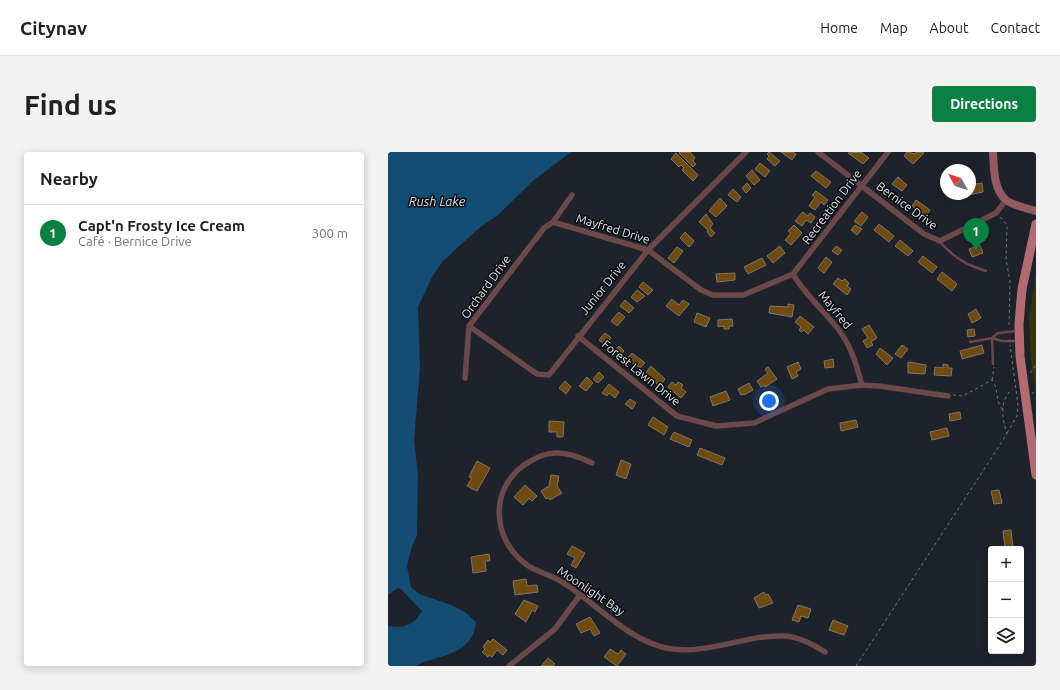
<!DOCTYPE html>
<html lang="en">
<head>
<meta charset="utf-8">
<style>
  :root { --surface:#fff; --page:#f2f2f2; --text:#202124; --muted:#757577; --line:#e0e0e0; --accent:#0b8043 }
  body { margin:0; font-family:Ubuntu,sans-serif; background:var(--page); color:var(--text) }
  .controls { position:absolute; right:12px; bottom:12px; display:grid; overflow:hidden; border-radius:4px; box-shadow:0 2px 10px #0003 }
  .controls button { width:36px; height:36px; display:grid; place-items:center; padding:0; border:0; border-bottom:1px solid var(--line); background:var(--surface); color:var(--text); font:20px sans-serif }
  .compass { position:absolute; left:552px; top:12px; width:36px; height:36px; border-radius:50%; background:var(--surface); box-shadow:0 2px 10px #0003; rotate:309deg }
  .you { position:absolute; left:381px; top:249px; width:14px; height:14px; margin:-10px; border:3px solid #fff; border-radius:50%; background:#1a73e8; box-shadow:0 0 0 6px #1a73e833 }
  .badge { display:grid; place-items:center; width:26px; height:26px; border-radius:50%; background:var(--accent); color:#fff; font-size:13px; font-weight:700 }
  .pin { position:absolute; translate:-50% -33px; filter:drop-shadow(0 1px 2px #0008) }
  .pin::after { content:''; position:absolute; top:21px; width:14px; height:12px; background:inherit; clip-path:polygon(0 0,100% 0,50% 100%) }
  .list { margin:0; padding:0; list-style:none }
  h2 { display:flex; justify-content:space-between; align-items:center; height:52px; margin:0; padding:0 16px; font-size:17px }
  h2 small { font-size:13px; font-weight:400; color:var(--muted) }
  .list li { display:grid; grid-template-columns:26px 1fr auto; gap:12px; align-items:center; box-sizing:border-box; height:56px; padding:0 16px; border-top:1px solid var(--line) }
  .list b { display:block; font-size:15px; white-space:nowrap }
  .list p { margin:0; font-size:13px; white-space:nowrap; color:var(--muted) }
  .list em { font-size:13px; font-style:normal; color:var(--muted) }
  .icon { flex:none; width:22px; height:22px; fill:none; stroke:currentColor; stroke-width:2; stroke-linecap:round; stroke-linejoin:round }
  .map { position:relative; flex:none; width:648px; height:514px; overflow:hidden; border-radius:4px }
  header { display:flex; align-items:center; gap:24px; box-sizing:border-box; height:56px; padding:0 20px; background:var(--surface); border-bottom:1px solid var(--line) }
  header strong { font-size:19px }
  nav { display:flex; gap:22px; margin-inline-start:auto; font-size:14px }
  .intro { display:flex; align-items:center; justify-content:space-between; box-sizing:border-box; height:96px; padding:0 24px }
  h1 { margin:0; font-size:28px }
  .button { padding:10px 18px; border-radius:4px; background:var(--accent); color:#fff; font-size:14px; font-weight:700 }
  main { display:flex; gap:24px; padding:0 24px }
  aside { flex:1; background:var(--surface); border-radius:4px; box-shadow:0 2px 10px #0003 }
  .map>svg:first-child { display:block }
</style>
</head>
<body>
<header>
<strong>Citynav</strong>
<nav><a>Home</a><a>Map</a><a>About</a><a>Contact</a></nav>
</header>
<div class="intro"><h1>Find us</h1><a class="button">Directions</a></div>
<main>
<aside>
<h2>Nearby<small></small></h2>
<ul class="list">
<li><span class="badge">1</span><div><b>Capt'n Frosty Ice Cream</b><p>Café · Bernice Drive</p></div><em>300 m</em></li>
</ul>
</aside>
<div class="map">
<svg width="648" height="514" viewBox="0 0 648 514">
  <rect width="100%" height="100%" fill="#1e222b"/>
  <path fill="#353708" d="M648,121V238L643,209L641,167Z"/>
  <path fill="#134d74" d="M0,0H183L146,28L110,63L91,76L55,109L44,125L30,155L32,216L26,289L30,322L29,383L24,394L19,414L23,435L31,442L63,453L77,460L88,470C85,498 62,502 39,509C34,510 30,514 25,514C17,514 8,514 0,514V474C17,476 25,474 34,459L13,437L10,436L0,443Z"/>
  <path fill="#704b10" stroke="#7e766c" d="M292,0H302L307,6L305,9L308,12L305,15L291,1Z
    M381,0L392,9L387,14L379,7L381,4L379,2Z
    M393,0H405L408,2L404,8Z
    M473,0L481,6L475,12L460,1Z
    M519,0L527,2L528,0H534L536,1L525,12L516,4Z
    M288,1L310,23L305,29L294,18L296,16L293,13L291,15L283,7Z
    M372,11L382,19L377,25L367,17Z
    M364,18L372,28L366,33L358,24Z
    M428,19L443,30L438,36L423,24Z
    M510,25L519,33L514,39L504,32Z
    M359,31L363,36L358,41L354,36Z
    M594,31L595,40L580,43L582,42V33Z
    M345,37L353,45L349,50L340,43Z
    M428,39L440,48L436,53L433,50L427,58L421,54L427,45L424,43Z
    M332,46L339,54L328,65L321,59Z
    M528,48L542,58L538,64L524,54Z
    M415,60L420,64L422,61L427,65L423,71L418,68L414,74L407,69Z
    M474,60L480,65L473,74L466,69Z
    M318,62L325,72L322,76L327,81L323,85L319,80L320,78L311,70Z
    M491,72L506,84L501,90L486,78Z
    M406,73L414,81L403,93L397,88L403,81L400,79Z
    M467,73L474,77L469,83L463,78Z
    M297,80L306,89L301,95L292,86Z
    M512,88L525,99L520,104L507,94Z
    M592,93L595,101L584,105L581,97Z
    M392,94L397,101L385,111L379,104Z
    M448,94L454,98L450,103L444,99Z
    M289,95L295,99L286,111L280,106Z
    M535,104L549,115L544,121L530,110Z
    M438,105L444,110L436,121L430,116Z
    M374,106L378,113L360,122L356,115Z
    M554,120L569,132L564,139L549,127Z
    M347,121V128L329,130L328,122Z
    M450,126L454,129L457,127L461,131L459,134L463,137L459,143L445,132Z
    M255,130L265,138L260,143L251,135Z
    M249,138L257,144L249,150L243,145Z
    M284,147L291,153L295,148L301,152L291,164L278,154Z
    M237,148L246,156L241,161L232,154Z
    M400,152L406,153L404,165L381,161L382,154L400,155Z
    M588,157L593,166L584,171L580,162Z
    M231,160L237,165L229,174L223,169Z
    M309,161L322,166L318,175L306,170Z
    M412,164L426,175L420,182L416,178L413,180L411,178L413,175L407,170Z
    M344,167L345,174H341V177H336V174L330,175V168Z
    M481,173L489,186L483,190L485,193L479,196L475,189L480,186L474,177Z
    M586,177L587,184L580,185L579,178Z
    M217,181L223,186L217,193L211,188Z
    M514,193L520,197L513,206L507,202Z
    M594,193L596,201L574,207L572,199Z
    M231,194L236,199L232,204L226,199Z
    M492,196L505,206L499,213L488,202Z
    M244,201L257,211L252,216L239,207Z
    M445,207L446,215L437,216L436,209Z
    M410,210L413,217L408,220L410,224L404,227L399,215Z
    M520,210L538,213L537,222L520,221Z
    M555,212L560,213V216H564L563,224L546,223L547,215L555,216Z
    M263,214L277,227L272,234L257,222Z
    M380,215L389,227L377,235L376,233L373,235L369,229L380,221L377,217Z
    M211,220L216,225L210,231L205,227Z
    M199,225L205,231L198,239L191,234Z
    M177,229L183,235L178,242L171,236Z
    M284,230L288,233L290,230L295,233L293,236L298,240L293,246L280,235Z
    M361,231L365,238L356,243V242L353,243L350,237Z
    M221,232L231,240L227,246L221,241L219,244L214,241Z
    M338,239L342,248L325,254L322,245Z
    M242,247L248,251L244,257L237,252Z
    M572,260L573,267L562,269L561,262Z
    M265,265L280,275L276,283L260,273Z
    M468,268L470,275L453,279L452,271Z
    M161,269L176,270L175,285H169V280H161Z
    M559,276L561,284L544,288L542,280Z
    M286,280L304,288L301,295L282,287Z
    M312,296L337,306L334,313L309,303Z
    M233,308L243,312L238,327L228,323Z
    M89,309L102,316L89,339L79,334L84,326L81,325Z
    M163,323L171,324L169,334L174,341L162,348L160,346L158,347L153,339L161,334Z
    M137,333L149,344L144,349L141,346L135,353L126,345Z
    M611,338L614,351L606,352L603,339Z
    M623,378L625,395L617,396L615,379Z
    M184,394L197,401L188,416L183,413L187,406L179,402Z
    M101,402L102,409H97L98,419L85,421L83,405Z
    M138,427L139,434L149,433L150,440L127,443L125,429Z
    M376,440L378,443L380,442L385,451L371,456L366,446Z
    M136,448L150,454L147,460L144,458L138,470L127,462Z
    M410,453L423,457L420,466L413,464L411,470L404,468Z
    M202,465L212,481L206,484L202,477L193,481L188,472Z
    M445,468L460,474L456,483L441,478Z
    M105,487L119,498L115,503L109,498L104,505L101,503L100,505L94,500L97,497L95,495L100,488L102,490Z
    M222,497L230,502L233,498L238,502L229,514L216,505Z
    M160,506L167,512L165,514H153Z"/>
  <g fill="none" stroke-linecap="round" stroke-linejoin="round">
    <path stroke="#71757c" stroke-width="1" stroke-dasharray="3 3" stroke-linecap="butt" d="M612,65L619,73L618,108L622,129L621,176
      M642,221L648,213
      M604,228L606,215
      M644,242L648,238
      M565,243L575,244L604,228C611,236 607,249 614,257
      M619,281L629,264L630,253L622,193
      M468,514L619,282C614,266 611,250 624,237"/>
    <path stroke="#6b484a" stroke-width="2.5" d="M552,90C567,106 576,112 598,119
      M604,186L614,189H629
      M604,186L605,212
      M582,190L604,186L610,181L628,179"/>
    <path stroke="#6b484a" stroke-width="5.5" d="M430,0L536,82L552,89L608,61L618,48
      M165,70L260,98L313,138L325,143H355L405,122L500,0
      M405,122C416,141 432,155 446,172C462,190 468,211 474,233
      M81,174L149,222L161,223L260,98L358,0
      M190,184L289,264L328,274L366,271L440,237L474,233L491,234L560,244
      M77,226L81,174L156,76L165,70L184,43
      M204,311C192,305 180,300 167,301C156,301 145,307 136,313C101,338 104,388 139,413C149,420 163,423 174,430C208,451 238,487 278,496C319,504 357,482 398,484C411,485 426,493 437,500
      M121,514L167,477L192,443"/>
    <path stroke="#935b61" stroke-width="8" d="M605,0C606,15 605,37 618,48C625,54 639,56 648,59"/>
    <path stroke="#b36b72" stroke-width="9" d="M648,72L634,137L631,172L632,204L648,323"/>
  </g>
  <g text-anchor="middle" stroke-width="3" stroke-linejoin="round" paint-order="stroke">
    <g font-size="12" fill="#e0e3e9" stroke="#0a0c0f">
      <text transform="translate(519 54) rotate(36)" y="4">Bernice Drive</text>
      <text transform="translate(444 55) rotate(-53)" y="4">Recreation Drive</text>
      <text transform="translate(225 77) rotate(17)" y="4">Mayfred Drive</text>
      <text transform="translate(98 135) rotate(-54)" y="4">Orchard Drive</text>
      <text transform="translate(215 136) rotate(-51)" y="4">Junior Drive</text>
      <text transform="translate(447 158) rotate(51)" y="4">Mayfred</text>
      <text transform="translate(253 221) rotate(39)" y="4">Forest Lawn Drive</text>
      <text transform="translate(203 439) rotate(34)" y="4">Moonlight Bay</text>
    </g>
    <g font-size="13" font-style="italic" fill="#d0e2f1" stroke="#0a0c0f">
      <text x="49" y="54">Rush Lake</text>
    </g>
  </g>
</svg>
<div class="controls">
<button>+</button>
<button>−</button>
<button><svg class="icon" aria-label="layers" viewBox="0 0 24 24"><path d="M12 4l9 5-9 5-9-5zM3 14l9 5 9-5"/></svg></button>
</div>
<svg class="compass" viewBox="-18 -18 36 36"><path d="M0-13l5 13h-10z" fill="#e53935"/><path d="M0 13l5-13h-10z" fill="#757577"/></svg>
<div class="you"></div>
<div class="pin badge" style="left:588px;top:99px">1</div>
</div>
</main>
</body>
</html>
